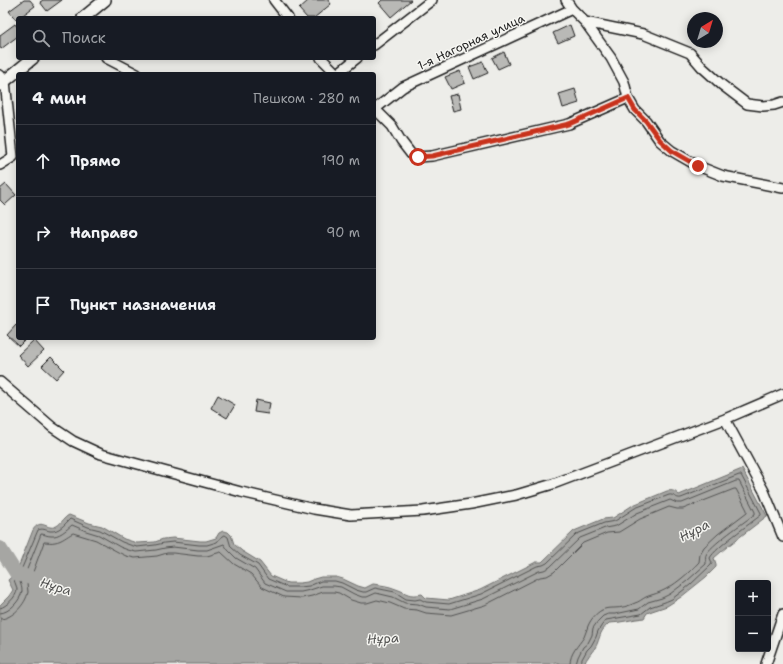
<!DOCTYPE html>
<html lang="ru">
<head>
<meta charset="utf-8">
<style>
  :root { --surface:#171b24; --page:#20242c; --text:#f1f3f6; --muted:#9ea1a6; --line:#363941 }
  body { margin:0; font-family:"Shantell Sans",sans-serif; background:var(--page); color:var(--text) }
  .controls { position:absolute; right:12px; bottom:12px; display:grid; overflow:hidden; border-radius:4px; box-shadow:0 2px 10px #0003 }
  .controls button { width:36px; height:36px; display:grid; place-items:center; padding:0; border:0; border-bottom:1px solid var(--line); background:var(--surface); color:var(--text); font:20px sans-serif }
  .compass { position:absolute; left:687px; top:12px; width:36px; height:36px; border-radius:50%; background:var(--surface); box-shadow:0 2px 10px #0003; rotate:38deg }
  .stop { position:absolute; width:12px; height:12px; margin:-9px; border:3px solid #c8321e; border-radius:50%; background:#fff }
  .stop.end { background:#c8321e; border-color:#fff; box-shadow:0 1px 4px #0008 }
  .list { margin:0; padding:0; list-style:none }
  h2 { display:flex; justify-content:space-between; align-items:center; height:52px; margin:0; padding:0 16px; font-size:17px }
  h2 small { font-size:13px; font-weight:400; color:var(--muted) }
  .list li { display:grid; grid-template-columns:26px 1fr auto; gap:12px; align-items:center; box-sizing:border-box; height:72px; padding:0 16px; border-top:1px solid var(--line) }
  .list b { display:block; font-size:15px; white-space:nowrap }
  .list em { font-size:13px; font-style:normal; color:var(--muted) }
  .icon { flex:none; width:22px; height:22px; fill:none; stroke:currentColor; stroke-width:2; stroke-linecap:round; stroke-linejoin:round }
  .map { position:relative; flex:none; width:783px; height:664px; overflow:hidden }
  .search { position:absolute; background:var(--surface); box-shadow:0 2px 10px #0003; left:16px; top:16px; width:360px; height:44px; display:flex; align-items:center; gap:10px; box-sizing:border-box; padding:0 14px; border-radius:4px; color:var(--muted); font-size:15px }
  .panel { position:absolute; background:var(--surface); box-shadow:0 2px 10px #0003; left:16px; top:72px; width:360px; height:268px; border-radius:4px }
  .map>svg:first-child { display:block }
</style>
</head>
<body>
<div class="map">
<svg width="783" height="664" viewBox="0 0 783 664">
  <rect width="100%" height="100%" fill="#edede9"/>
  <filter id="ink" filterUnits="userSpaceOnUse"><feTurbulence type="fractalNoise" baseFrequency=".025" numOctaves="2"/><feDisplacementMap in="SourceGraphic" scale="8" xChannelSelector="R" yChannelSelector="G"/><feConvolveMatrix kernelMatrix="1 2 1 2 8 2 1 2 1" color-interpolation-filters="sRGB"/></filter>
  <g filter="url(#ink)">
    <path fill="#a6a6a3" stroke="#6f6f6d" d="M742,469L767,516L728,546L714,558L716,564V567L706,577L681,597L667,606L652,611L647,613L644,618C632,619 621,623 609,623C606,626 603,629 601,633C599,638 598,643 595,648C591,653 587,658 584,664H561L555,662L552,664H0V605L9,596L13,590L8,580L16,573L33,530C41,518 46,529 54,527C61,525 63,518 69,515L89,523L102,526L124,539L137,543L155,542L163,539L173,538L200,541H206L216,538L219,533L223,531L228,532L231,535L234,544L242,551L260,562L271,576L285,582L288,583H300L307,582L314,579L321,577H336L343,579L358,586L365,588L373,584C381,585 389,586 396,589C408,593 408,597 422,594L426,598L449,600L480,590L536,562H542L574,531L603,519L613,518L633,505L667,491C673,490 675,491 679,495Z"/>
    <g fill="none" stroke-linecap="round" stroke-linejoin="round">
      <path stroke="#535352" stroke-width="1" d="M0,608C6,607 17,596 17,590C17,587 15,583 14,580L19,575L38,530C43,528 45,530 50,531C59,532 65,524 70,519L88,527L100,530L122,542L130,545L137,547L155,545L164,543L173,542L199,545H207L217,542L222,536L225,535L228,537L231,547L240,555L258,565L268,579L287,587H300L309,586L321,581H335L342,583L356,590L363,592H366L375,588L395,592L406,599L415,600L420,599L426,602L449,604L481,594L537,566L543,565L547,563L577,534L604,523L615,521L635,508L669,495C674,494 676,499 681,498L739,475H741L761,513V515C751,523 715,548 710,558L712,563L711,565L690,585L672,599L665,602L650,607L641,614L606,620L602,625L598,631L596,637L591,646L587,650L582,659L581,664
        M0,613C9,613 21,600 22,591C22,588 21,585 20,582L24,577L41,534C44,534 47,536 51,536C59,537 66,530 72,525L86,531L99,535L120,547L128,550L136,552L156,550L165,548L173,547L198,550H207L224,544L228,550L236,558L255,569L265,583L286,592H301L310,590L322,586H334L341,587L354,594L362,597H367L376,593L393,597L405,603L418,604L426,607L450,609L483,599L539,571L544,570L550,567L580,538L605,528L616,526L637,513L670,500L677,503H682L736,481H739L755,512V514C746,521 709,546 706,555C705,558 706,561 706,564L687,581L670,594L662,598L648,602L639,609L615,614H608L603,616L598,621L593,628L592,635L588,643L583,647L578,657L576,664
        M0,619C12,619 26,604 28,592C28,589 27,586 27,583C28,580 31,575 33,572C37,562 40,552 44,542C48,542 51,543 55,542C62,541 67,536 73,533L96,540L118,552L126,556L135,558L157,556L167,553H173L198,556H207L221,552L234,564L251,574L262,587L284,597L302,598L312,596L323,592H334L339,593L351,600L361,603H367L377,600L390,603L404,609L417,610L426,613L451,615L485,605L540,577L547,576L554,572L583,543L607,533L619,532L640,519L669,507L677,509H683L734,489H736L747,510V512L718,534L704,547L700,554L699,562C690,572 673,587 660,592C656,594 650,595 646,597C642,599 639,602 635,603C629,606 621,608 614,608C610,608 606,608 602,610C596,613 589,621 587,629C586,632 585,634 584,637C578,646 570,653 570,664"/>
      <path stroke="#a6a6a3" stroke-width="14" d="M0,548L16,573L34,579"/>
    </g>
    <path fill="#b9b9b6" stroke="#1c1c1c" d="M24,0H30L35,6L19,18H18L16,20L9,11Z
      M43,0H62L47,11L40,2Z
      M309,0H328L331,4L314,18H307L299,9Z
      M382,0H411L391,17L379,3Z
      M15,24L18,28V36L1,49L0,47V35Z
      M570,25L574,36L558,43L553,33Z
      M504,52L509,64L498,69L492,58Z
      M483,62L488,73L474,79L469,67Z
      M460,71L465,83L451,89L445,77Z
      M575,89L579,103L563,108L559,94Z
      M458,94L461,109L453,111L449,96Z
      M6,184L16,195L5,205L0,200V189Z
      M16,325L18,327V338H27L19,346L7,335Z
      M34,340L44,351L28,366L18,355Z
      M51,357L64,370L56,379L42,366Z
      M218,395L235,405L227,418L211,408Z
      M256,400L270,403L268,414L254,412Z"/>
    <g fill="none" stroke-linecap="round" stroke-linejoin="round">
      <g stroke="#1c1c1c" stroke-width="12">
        <path id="minor" d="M274,0L288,18
          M572,9L585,22L611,58L624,82L628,98L635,110L646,121L660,141L672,151L698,166L723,176L783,188
          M585,22L643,34L690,53L702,67L722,85L747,104L763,106L774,105L783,102
          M374,45L432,0
          M106,58L137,74
          M321,58L337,74
          M337,74L357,58
          M0,75L5,81L13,157L0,165
          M374,108L392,126L401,141L411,154L418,157L432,156L569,124L628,98
          M375,109L403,87L572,9L566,0
          M0,382L52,427L73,441L101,454L241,492L314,509L351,515L423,511L471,504L516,495L553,484L725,419L783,394
          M725,419L764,491L783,537
          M766,664L783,614"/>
      </g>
      <g stroke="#1c1c1c" stroke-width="14">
        <path id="major" d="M83,18L105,0
          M0,85L33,58"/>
      </g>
      <use href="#minor" stroke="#f6f6f2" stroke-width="9"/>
      <use href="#major" stroke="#f6f6f2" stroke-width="11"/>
    </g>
  </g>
  <g fill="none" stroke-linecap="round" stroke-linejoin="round" filter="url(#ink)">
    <path stroke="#c8321e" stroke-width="5" d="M418,157L432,156L569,124L628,98L635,110L646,121L660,140L672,151L698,166"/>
  </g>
  <g text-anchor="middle" stroke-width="3" stroke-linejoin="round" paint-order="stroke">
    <g font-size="12" fill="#1c1c1c" stroke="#f6f6f2">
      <text transform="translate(471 42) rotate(-25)" y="4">1-я Нагорная улица</text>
    </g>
    <g font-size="13" font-style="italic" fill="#535352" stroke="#f6f6f2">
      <text transform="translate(694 530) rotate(-27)" y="5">Нұра</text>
      <text transform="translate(56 586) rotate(17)" y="5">Нұра</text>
      <text transform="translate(383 638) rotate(-3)" y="5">Нұра</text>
    </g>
  </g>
</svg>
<div class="controls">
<button>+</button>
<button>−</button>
</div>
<svg class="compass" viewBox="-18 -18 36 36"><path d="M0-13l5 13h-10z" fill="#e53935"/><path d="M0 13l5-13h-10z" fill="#9ea1a6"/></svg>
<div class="stop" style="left:418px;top:157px"></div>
<div class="stop end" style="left:698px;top:166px"></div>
<div class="search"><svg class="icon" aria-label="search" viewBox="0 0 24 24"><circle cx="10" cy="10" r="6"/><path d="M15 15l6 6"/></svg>Поиск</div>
<section class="panel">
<h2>4 мин<small>Пешком · 280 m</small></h2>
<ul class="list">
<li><svg class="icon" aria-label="ahead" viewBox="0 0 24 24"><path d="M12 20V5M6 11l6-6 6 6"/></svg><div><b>Прямо</b></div><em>190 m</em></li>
<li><svg class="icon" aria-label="right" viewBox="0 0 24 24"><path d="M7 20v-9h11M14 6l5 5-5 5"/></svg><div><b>Направо</b></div><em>90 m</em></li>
<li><svg class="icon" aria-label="arrive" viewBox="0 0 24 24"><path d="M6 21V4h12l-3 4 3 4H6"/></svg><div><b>Пункт назначения</b></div></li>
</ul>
</section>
</div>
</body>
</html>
